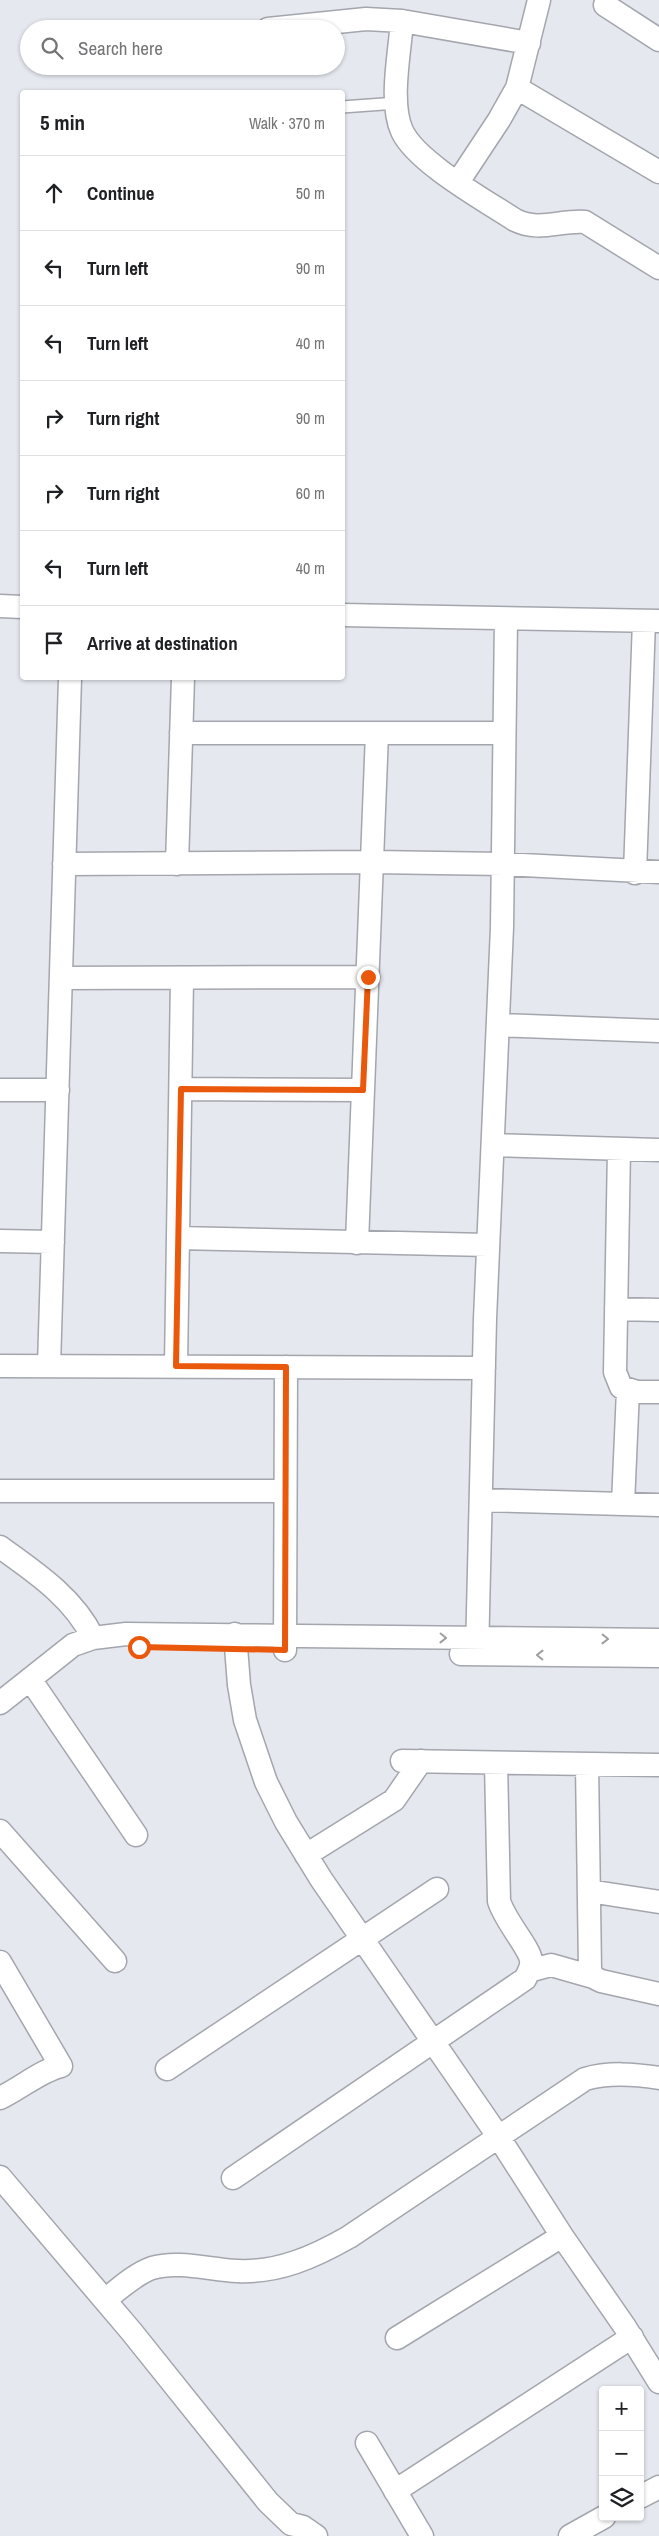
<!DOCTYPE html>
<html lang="en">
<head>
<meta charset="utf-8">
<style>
  :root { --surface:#fff; --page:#f2f2f2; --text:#202124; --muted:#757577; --line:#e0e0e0 }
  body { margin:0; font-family:"Archivo Narrow",sans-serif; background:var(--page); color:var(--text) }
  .controls { position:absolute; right:15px; bottom:15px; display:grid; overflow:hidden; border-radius:5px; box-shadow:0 1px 4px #0004 }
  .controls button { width:45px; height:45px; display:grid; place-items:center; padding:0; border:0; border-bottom:1px solid var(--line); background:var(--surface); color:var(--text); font:25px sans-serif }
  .stop { position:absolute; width:15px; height:15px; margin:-11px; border:4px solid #ea580c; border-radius:50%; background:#fff }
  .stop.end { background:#ea580c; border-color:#fff; box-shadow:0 1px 5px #0008 }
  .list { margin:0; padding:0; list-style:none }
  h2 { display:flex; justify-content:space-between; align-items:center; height:65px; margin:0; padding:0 20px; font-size:21px }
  h2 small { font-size:16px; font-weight:400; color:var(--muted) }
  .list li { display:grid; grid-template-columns:32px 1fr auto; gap:15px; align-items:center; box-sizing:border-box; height:75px; padding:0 20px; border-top:1px solid var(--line) }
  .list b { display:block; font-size:19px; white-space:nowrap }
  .list em { font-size:16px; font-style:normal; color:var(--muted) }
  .icon { flex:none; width:28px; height:28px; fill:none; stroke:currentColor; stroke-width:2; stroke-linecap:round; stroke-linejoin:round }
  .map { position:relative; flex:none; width:659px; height:2536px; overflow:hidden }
  .search { position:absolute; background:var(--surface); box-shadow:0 1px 4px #0004; left:20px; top:20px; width:325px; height:55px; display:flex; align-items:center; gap:12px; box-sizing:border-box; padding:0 18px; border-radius:28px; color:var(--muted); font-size:19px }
  .panel { position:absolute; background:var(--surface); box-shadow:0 1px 4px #0004; left:20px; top:90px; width:325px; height:590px; border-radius:5px }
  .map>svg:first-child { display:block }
</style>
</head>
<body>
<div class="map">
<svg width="659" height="2536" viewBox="0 0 659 2536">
  <rect width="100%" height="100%" fill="#e5e9ef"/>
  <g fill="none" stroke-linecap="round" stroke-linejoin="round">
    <g stroke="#a3a6ac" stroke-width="14">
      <path id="service" d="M342,107L397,103"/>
    </g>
    <g stroke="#a3a6ac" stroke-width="25">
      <path id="minor" d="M605,5L659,40
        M402,21C400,51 389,103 402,131C416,162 486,201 515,220C539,232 560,220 585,222L659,268
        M268,29L366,19L402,21L529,43
        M517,88L659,172
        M458,182L499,120L517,88L539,0
        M0,606L22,607
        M342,615L659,621
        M181,733H504
        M64,864L373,862L503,864L659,872
        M177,864L183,678
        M635,873L644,621
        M61,978L368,977
        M498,1025L659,1031
        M181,1089L363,1090
        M0,1090H58
        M493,1145L659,1150
        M619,1149L615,1372L621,1387L637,1392H659
        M178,1238L488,1245
        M0,1241L53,1242
        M357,1243L377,733
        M616,1309L659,1310
        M0,1366L484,1368
        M49,1366L70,678
        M176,1366L182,978
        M0,1491H285
        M481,1500L659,1505
        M623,1504L628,1390
        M0,1547C35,1572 74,1598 93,1638
        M235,1634L239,1685L245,1720L266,1782L286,1822L321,1879L498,2136L562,2236L625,2327L659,2382
        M285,1650L286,1367
        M461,1654L659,1656
        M477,1654L485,1319L502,927L506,619
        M30,1679L136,1835
        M0,1703L73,1645L93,1638L126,1634L659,1640
        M402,1761L659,1765
        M587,1764L590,1970L593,1977L601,1981L659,1994
        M0,1831L115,1961
        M306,1855L394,1800L421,1761
        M589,1891L659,1902
        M0,1962L61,2066C40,2071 21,2088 0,2098
        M529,1971L551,1965L593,1977
        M167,2069L437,1889
        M0,2177L131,2331L268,2502L291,2524L303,2527L316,2536
        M233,2178L525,1979C528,1974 532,1967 531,1960C529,1947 505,1921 499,1901L496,1763
        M105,2300C119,2289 135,2274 152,2268C178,2260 211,2270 237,2271C278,2273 314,2257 349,2237L585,2079C609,2072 634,2074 659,2078
        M397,2338L562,2236
        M367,2443L422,2536
        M395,2491L632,2337
        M640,2497L659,2487
        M570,2536L604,2517"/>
    </g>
    <use href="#service" stroke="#fff" stroke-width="11"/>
    <use href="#minor" stroke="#fff" stroke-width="22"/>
  </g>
  <defs><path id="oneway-chevron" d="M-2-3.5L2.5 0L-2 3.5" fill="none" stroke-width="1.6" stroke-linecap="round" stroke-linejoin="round" transform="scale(1.25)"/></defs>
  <g stroke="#9d9e9e">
    <use href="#oneway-chevron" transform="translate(443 1638) rotate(1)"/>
    <use href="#oneway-chevron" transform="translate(605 1639) rotate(1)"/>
    <use href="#oneway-chevron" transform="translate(540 1655) rotate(-179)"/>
  </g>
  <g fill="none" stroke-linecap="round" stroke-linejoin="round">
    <path stroke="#ea580c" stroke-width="6" d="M139,1647L285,1650L286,1367L176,1366L181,1089L363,1090L368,977"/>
  </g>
</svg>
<div class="controls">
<button>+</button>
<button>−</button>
<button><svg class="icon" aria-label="layers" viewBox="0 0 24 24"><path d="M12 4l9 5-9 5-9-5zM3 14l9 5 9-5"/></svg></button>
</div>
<div class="stop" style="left:139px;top:1647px"></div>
<div class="stop end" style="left:368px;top:977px"></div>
<div class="search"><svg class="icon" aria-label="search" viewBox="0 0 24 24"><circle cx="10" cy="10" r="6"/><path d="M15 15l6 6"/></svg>Search here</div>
<section class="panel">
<h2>5 min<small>Walk · 370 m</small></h2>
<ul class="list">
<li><svg class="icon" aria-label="ahead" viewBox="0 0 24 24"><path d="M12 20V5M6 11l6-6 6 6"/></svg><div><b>Continue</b></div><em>50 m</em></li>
<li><svg class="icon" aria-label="left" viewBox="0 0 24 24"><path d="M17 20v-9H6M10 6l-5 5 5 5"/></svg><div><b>Turn left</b></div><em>90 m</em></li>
<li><svg class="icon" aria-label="left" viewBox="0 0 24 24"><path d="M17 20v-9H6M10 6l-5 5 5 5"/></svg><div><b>Turn left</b></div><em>40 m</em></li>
<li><svg class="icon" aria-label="right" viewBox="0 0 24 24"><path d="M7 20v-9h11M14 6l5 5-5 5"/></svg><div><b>Turn right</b></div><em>90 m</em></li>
<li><svg class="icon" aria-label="right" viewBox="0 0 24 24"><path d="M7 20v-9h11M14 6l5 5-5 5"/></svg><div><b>Turn right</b></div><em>60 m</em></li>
<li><svg class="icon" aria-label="left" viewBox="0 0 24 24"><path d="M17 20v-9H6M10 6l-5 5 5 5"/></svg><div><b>Turn left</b></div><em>40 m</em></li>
<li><svg class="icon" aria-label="arrive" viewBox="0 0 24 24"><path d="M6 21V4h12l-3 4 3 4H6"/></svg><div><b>Arrive at destination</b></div></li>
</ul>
</section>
</div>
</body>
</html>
